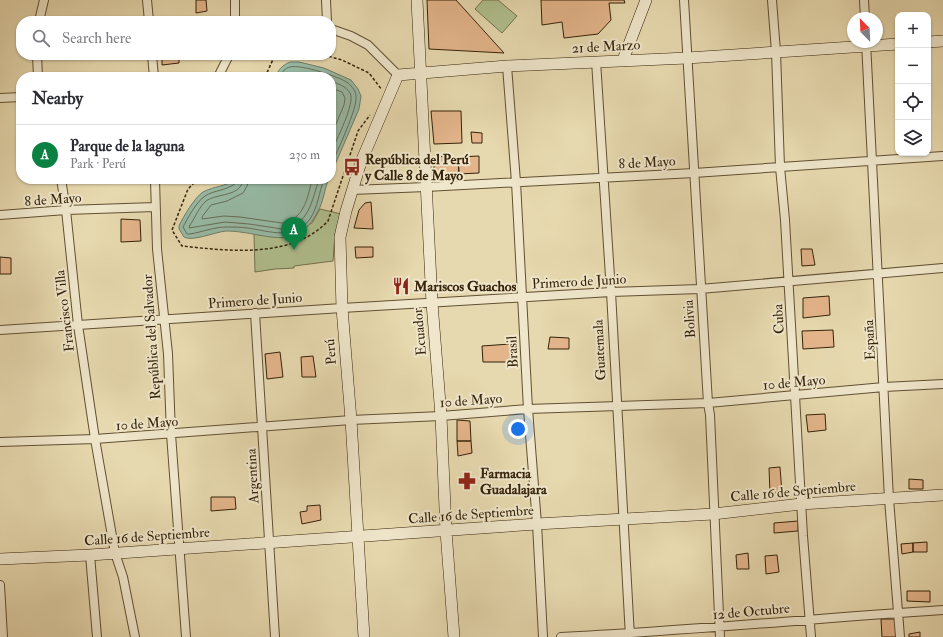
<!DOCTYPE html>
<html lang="en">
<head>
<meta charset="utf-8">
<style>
  :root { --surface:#fff; --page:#f2f2f3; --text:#2b2b33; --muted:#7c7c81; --line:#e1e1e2; --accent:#0b8043 }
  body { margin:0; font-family:"IM FELL Double Pica",serif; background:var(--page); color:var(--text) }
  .controls { position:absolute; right:12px; top:12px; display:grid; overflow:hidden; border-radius:8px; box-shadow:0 1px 3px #0004 }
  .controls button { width:36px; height:36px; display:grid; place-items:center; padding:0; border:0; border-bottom:1px solid var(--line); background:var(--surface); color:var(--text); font:20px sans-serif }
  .compass { position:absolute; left:847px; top:12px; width:36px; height:36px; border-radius:50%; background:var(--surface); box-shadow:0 1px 3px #0004; rotate:336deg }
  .you { position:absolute; left:518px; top:429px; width:14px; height:14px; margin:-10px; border:3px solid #fff; border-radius:50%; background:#1a73e8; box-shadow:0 0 0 6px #1a73e833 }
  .badge { display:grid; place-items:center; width:26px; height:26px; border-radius:50%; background:var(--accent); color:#fff; font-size:13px; font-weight:700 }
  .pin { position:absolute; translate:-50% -33px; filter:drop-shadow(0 1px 2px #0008) }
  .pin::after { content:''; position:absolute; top:21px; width:14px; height:12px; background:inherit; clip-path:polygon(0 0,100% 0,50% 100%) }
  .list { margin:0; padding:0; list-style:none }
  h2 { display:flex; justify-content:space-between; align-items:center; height:52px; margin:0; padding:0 16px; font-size:17px }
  h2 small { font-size:13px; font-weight:400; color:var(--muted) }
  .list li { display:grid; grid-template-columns:26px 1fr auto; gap:12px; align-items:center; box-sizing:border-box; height:60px; padding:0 16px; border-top:1px solid var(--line) }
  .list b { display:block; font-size:15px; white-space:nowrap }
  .list p { margin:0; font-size:13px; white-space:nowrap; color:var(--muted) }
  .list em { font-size:13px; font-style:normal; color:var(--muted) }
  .icon { flex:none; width:22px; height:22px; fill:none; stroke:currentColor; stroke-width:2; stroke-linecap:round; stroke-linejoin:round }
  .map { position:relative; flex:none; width:943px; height:637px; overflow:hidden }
  .search { position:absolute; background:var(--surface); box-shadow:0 1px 3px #0004; left:16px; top:16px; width:320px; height:44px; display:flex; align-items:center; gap:10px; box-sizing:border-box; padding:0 14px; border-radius:16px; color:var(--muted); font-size:15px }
  .panel { position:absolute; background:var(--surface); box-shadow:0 1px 3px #0004; left:16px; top:72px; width:320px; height:112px; border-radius:16px }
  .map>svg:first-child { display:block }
</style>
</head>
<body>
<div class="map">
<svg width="943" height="637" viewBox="0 0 943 637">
  <rect width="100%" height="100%" fill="#e7d9af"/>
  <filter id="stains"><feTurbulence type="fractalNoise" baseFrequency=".005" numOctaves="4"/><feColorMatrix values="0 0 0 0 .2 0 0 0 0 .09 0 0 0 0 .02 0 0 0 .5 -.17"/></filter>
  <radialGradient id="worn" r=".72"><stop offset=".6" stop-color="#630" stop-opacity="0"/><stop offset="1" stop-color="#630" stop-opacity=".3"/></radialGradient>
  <path fill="#b1c08f" stroke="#72714c" d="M483,0H498L517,16L502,33L475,9Z
    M320,209L341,214L335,234L333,261L294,266V268L275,269L255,272L254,234L282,238L312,223Z"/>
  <path fill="#97bba7" stroke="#6f7e68" d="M290,62H299L324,68L351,80L358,89L361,96L359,109L331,174V77H276C278,69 283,65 290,62Z
    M235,179H329C324,189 324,201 318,211C296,255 263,231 226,231C215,232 192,242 184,237L179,229V226C183,217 195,197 203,192C214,186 226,187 235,179Z"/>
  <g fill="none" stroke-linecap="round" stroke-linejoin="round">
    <path stroke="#666e58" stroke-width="1" d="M280,77C282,72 285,68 290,67C301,64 340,77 348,83C352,86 356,92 356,96C358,107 337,152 331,165
      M331,81C338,84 346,86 350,93C356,102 336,141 331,152
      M331,88L342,92L345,98L344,105L331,136
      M238,179L236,183C226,191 214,190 205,196C197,201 187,219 183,227L187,234H190C202,232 214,227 226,227C233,227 240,227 248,228C269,231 294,241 310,219C318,207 319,192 324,179
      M243,179C242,197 217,193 206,201C199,207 195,218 190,225L189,228L225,222L249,224L282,229C309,226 312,200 319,179
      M249,179L247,186L243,193L227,201L211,205L202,217V219L224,216L240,217L282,223C304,220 308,197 312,179"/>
  </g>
  <path fill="#e4b58b" stroke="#342209" d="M196,0H206L207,11L196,13Z
    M427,0H456L504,53L429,49Z
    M541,0H624L625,3H609L611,20L598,34L564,38L562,22L542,25Z
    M162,55H179V63L162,65Z
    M431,111H461L462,143L434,144Z
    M471,132L482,133V143H472Z
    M434,156L458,157L459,174L434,175Z
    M479,156V173L459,174L458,157Z
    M371,202L373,229L354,228L359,210L365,203Z
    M121,219L140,220L141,241L121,242Z
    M355,247H373V257L356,258Z
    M801,249H812L815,265L802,266Z
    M0,257L11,258V274H0Z
    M829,296L830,315L803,318V298Z
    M833,330L834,347L803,349L802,331Z
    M550,337L569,338V349H548Z
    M510,344V362H483L482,346Z
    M280,352L283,377L267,379L265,354Z
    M313,356L316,377H302L301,357Z
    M825,414L826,430L808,432L806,415Z
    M457,420L470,421L471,441H457Z
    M457,441H471L472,453L458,456Z
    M780,467L782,493H770L769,468Z
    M909,479L923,480V489H909Z
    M211,497H235L236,509L211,511Z
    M320,505L321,520L302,524L300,512L307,511V506Z
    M798,521V531L774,533V523Z
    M927,542V552H913V543Z
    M913,543V552L902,554L901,544Z
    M748,553L749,569H737L736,555Z
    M777,555L779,572L766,574L765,556Z
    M907,591H930V602L907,601Z
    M881,619H896V637H882Z
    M920,632V637H909V634Z"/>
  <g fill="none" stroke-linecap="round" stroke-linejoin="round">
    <g stroke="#615032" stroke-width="10">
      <path id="street" d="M147,0L149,21
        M326,0L327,21
        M684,0L708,403L710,415L720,637
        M772,0L776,52L780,167L785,220L803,536L811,637
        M864,0L865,18
        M39,21L44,0
        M235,21V0
        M331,29L351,36L368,45L398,75
        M866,42L889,499L900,637
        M37,55L38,77
        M152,55L154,77
        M596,61L611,292L630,637
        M507,66L516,182L528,409L537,524L543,637
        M218,77L229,55
        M0,98L21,97
        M61,179L66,210L78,325L95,439L115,553L123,577L135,637
        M155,179L157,249L168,354L171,434L186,637
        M352,190L426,187L694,173L943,156
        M0,215L66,210L155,207
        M255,313L275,637
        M0,330L342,308L611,292L700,289L943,268
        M0,442L95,439L351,420L441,416L528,409L708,403L884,387L943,384
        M90,555L97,637
        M0,585L3,637
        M561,637C689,631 816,618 943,610"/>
    </g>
    <g stroke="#342209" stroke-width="12">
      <path id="secondary" d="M417,0L432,303L441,416L446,531L454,637
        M928,42L943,41
        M623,60L646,0
        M0,559L90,555L537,524L713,514L801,504L943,495
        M364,637L351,420L342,308L340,237L346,211L361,162L398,75L507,66L687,58L898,44"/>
    </g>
    <path stroke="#342209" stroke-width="1.5" stroke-dasharray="3 2" stroke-linecap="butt" d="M324,55L342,60L369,73L382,90
      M265,77L275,55
      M198,179L188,189L172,230L182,246C229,251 292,259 328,221L358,131L370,115"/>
    <use href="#street" stroke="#efe6cb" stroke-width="8"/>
    <use href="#secondary" stroke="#efe6cb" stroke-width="11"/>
  </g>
  <defs>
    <g id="bus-bare" transform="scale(1.38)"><path d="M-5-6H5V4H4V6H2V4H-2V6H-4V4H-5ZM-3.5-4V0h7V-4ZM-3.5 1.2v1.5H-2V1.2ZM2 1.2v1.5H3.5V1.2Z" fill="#8f2418" stroke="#efe6cb" stroke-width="2.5" paint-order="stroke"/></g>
    <g id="restaurant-bare" transform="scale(1.38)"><path d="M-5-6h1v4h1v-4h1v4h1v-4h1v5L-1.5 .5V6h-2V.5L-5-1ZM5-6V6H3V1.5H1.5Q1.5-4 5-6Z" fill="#8f2418" stroke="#efe6cb" stroke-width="2.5" paint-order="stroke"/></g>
    <g id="pharmacy-bare" transform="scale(1.38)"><path d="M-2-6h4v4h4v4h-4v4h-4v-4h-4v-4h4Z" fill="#8f2418" stroke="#efe6cb" stroke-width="2.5" paint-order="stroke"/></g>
  </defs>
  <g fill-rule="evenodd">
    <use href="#bus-bare" x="352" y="167"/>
    <use href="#restaurant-bare" x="401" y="286"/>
    <use href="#pharmacy-bare" x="467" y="481"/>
  </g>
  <g text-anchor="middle" stroke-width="4" stroke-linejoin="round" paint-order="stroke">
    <g font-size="14" fill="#342209" stroke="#efe6cb">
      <text transform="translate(606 46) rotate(-3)" y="5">21 de Marzo</text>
      <text transform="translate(647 162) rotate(-3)" y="5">8 de Mayo</text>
      <text transform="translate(53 199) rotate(-4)" y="5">8 de Mayo</text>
      <text transform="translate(579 281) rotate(-3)" y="5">Primero de Junio</text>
      <text transform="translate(255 300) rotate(-4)" y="5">Primero de Junio</text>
      <text transform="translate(64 311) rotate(-97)" y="5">Francisco Villa</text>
      <text transform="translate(689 319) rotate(-94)" y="5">Bolivia</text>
      <text transform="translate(778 319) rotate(-93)" y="5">Cuba</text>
      <text transform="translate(419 332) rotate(-95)" y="5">Ecuador</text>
      <text transform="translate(151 337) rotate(-94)" y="5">República del Salvador</text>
      <text transform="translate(869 340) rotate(-93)" y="5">España</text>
      <text transform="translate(599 350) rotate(-93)" y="5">Guatemala</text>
      <text transform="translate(330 352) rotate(-95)" y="5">Perú</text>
      <text transform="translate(512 352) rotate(-93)" y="5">Brasil</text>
      <text transform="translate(794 382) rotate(-5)" y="5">10 de Mayo</text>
      <text transform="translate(471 400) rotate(-4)" y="5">10 de Mayo</text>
      <text transform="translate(147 423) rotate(-4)" y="5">10 de Mayo</text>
      <text transform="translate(252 476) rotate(-93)" y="5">Argentina</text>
      <text transform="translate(793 491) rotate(-5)" y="5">Calle 16 de Septiembre</text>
      <text transform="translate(471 514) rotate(-4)" y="5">Calle 16 de Septiembre</text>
      <text transform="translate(147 536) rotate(-4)" y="5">Calle 16 de Septiembre</text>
      <text transform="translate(751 611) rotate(-5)" y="5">12 de Octubre</text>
    </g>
    <g font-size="14" font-weight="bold" fill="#342209" stroke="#efe6cb" text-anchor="start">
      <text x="365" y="164">República del Perú<tspan x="365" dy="16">y Calle 8 de Mayo</tspan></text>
      <text x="414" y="291">Mariscos Guachos</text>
      <text x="480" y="478">Farmacia<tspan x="480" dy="16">Guadalajara</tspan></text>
    </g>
  </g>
  <rect width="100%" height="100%" filter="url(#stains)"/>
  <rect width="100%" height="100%" fill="url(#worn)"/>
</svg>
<div class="controls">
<button>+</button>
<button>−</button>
<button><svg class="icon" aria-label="locate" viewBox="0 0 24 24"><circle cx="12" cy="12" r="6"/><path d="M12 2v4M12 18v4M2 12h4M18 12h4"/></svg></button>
<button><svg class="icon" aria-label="layers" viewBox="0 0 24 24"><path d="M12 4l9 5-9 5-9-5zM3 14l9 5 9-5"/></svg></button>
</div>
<svg class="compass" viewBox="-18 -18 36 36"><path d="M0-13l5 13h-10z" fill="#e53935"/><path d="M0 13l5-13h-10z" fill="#7c7c81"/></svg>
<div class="you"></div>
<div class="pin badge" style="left:294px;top:250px">A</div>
<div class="search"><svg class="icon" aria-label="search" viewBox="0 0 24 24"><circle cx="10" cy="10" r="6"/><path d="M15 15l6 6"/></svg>Search here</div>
<section class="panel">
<h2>Nearby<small></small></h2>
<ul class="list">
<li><span class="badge">A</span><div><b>Parque de la laguna</b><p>Park · Perú</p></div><em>230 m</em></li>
</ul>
</section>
</div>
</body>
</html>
